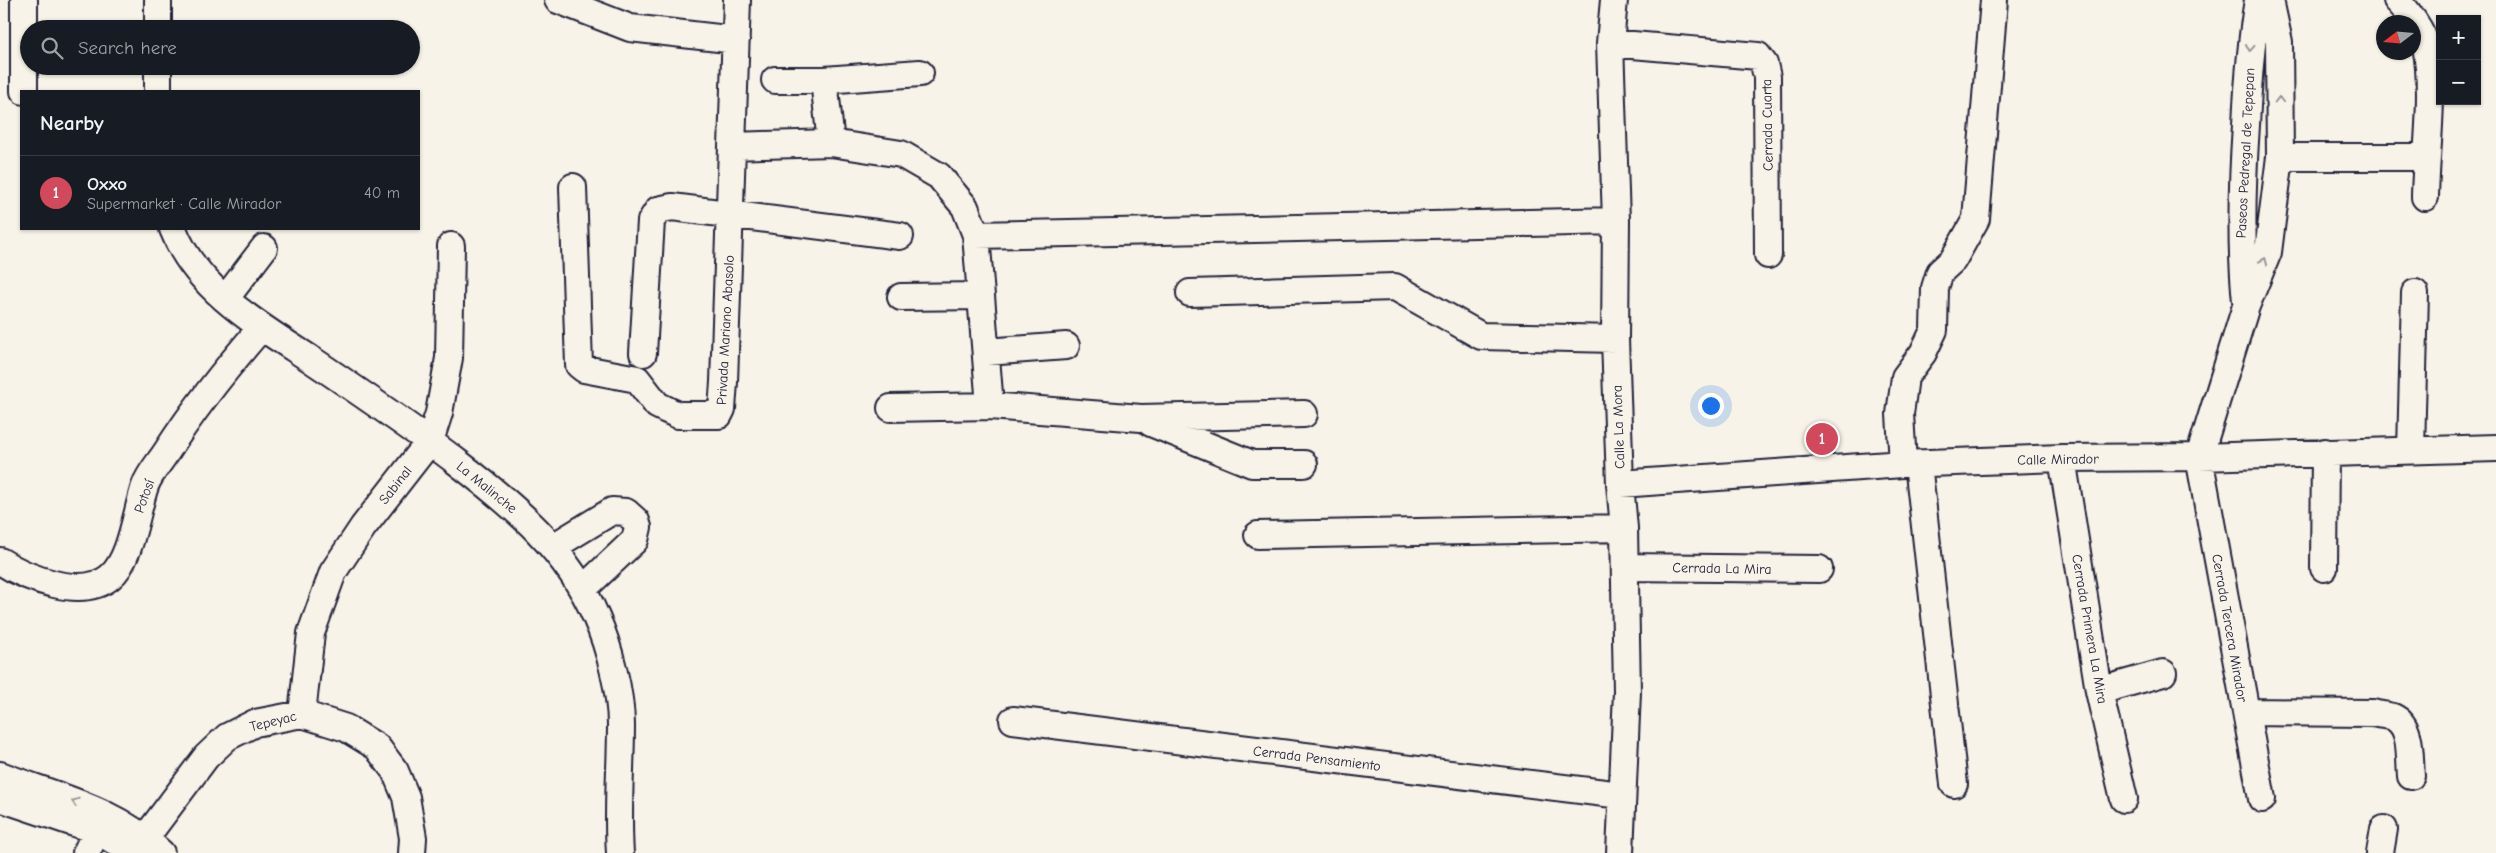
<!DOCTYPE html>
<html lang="en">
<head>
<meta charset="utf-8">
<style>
  :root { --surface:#171b24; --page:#242831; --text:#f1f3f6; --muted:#9ea1a6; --line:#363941; --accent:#d1495b }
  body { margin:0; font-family:"Comic Neue",sans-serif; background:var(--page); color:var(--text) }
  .controls { position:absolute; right:15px; top:15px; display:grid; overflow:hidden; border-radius:0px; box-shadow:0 1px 4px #0004 }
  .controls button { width:45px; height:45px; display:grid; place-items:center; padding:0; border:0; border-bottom:1px solid var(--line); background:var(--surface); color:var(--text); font:25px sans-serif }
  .compass { position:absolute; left:2376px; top:15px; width:45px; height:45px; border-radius:50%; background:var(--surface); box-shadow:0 1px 4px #0004; rotate:254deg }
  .you { position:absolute; left:1710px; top:405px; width:18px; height:18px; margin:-12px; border:4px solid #fff; border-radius:50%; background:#1a73e8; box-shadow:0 0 0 8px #1a73e833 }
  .badge { display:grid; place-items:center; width:32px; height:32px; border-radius:50%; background:var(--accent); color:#fff; font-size:16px; font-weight:700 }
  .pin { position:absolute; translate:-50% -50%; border:2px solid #fff; box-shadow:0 1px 5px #0006 }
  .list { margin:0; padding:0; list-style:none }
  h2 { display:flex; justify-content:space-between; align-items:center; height:65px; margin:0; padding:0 20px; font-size:21px }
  h2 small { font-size:16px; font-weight:400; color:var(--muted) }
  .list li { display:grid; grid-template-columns:32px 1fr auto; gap:15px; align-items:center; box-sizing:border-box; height:75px; padding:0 20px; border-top:1px solid var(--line) }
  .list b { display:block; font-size:19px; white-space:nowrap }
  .list p { margin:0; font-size:16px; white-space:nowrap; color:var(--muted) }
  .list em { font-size:16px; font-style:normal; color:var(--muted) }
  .icon { flex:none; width:28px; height:28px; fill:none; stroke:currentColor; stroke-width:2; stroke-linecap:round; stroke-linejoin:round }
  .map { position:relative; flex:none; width:2496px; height:853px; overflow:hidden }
  .search { position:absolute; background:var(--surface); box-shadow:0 1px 4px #0004; left:20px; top:20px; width:400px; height:55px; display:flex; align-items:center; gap:12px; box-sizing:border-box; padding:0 18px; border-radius:28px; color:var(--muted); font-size:19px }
  .panel { position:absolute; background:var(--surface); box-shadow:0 1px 4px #0004; left:20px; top:90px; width:400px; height:140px; border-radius:0px }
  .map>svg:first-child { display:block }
</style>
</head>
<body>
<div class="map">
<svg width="2496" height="853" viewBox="0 0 2496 853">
  <rect width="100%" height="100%" fill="#f7f3e8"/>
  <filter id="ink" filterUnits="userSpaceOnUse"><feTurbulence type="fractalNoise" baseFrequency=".02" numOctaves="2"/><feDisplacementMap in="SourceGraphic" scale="10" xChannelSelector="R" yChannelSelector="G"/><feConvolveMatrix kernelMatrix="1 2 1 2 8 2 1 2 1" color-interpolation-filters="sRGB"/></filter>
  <g filter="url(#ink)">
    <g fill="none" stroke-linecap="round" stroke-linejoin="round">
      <g stroke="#22223b" stroke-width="30">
        <path id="minor" d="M158,0V29
          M558,0L630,28L736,40
          M1614,0L1610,43L1616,221L1615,339L1620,484L1624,528L1627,692L1620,853
          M2397,0C2407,10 2423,32 2426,46C2435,91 2426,150 2425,197
          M1610,43L1758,56L1764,64L1767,77L1768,255
          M158,66V91
          M775,80H824
          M24,91V0
          M831,143L824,80L920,73
          M732,146L831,143L901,154L939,176L965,207L976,235L1616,221
          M2280,157H2426
          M573,187L579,365L584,369L637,379L657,405L667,410L678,415H719L722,409L724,382L737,0
          M173,229C196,290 260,326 312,360C361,393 410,426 457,462C513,505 568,550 596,617C609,646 621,693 621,725C621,768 617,810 620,853
          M976,235L990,406
          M1190,293L1395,287L1481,336L1615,339
          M901,297L981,296
          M226,298L264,248
          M2246,301C2240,242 2242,184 2246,125C2248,83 2251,42 2258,0
          M986,352L1066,346
          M643,353L651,221L658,210L672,207L900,236
          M891,408L990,406L1141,418L1304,414
          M1151,423L1252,464H1304
          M2411,450L2415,293
          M2062,458L2099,691L2124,799
          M1903,464L1900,414L1905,377L1923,353L1934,330L1935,288L1940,272L1953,260L1976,219L1994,0
          M1918,464L1954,784
          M1620,484L1903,464L2062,458L2199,457L2496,448
          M1258,535L1624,528
          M553,547L612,511L626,512L636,521L638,527L635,540L583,589
          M0,561C26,578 82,600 110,577C131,560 136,512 145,486C149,474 160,462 167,451C195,407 227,367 261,328
          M1625,567L1819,569
          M2324,568L2325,452
          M2099,691L2163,673
          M2246,712L2373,713C2379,715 2387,715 2393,717C2413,726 2409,758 2411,776
          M302,714L311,633L333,572L363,527L430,441L439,413L449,358L451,246
          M1013,720L1621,795
          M0,775C57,797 116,809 161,853
          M0,798L98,831L134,853
          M2262,799L2199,457L2246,306L2268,252L2280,157L2279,42L2270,0
          M86,853L104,816
          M134,853L206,757L227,737L255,723L302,714L346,728L377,747L395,771L406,797L413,838L412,853
          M2380,853L2384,829"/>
      </g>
      <use href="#minor" stroke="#f7f3e8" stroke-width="26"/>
    </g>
    <defs><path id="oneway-chevron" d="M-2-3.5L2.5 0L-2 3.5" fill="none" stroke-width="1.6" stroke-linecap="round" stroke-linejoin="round" transform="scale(1.25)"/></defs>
    <g stroke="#97959a">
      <use href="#oneway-chevron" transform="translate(2250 48) rotate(94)"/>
      <use href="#oneway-chevron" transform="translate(2279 100) rotate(-90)"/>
      <use href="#oneway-chevron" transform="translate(2264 261) rotate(-68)"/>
      <use href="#oneway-chevron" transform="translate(75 802) rotate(-161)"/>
    </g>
  </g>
  <g text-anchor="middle" stroke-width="4.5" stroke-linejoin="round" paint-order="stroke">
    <g font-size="14" fill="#22223b" stroke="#f7f3e8">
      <text transform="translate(1767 125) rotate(-91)" y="5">Cerrada Cuarta</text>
      <text transform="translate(2245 153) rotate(-87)" y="5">Paseos Pedregal de Tepepan</text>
      <text transform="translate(725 330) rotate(-87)" y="5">Privada Mariano Abasolo</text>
      <text transform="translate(1618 427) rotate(-92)" y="5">Calle La Mora</text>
      <text transform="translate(2058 459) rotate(-1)" y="5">Calle Mirador</text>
      <text transform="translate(395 485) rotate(-52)" y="5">Sabinal</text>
      <text transform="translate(487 487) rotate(39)" y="5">La Malinche</text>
      <text transform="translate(144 496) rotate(-70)" y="5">Potosí</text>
      <text transform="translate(1722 568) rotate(1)" y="5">Cerrada La Mira</text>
      <text transform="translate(2230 628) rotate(80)" y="5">Cerrada Tercera Mirador</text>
      <text transform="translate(2090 629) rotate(80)" y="5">Cerrada Primera La Mira</text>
      <text transform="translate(273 721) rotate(-14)" y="5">Tepeyac</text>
      <text transform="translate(1317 758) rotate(7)" y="5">Cerrada Pensamiento</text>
    </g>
  </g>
</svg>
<div class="controls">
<button>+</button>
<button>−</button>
</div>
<svg class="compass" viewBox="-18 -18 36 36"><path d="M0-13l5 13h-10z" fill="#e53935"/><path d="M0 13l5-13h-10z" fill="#9ea1a6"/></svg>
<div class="you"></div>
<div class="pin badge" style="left:1822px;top:439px">1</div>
<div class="search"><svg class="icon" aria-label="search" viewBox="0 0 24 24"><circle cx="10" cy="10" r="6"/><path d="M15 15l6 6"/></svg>Search here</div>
<section class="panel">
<h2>Nearby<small></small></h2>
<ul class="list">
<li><span class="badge">1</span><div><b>Oxxo</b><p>Supermarket · Calle Mirador</p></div><em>40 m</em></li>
</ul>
</section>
</div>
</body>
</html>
